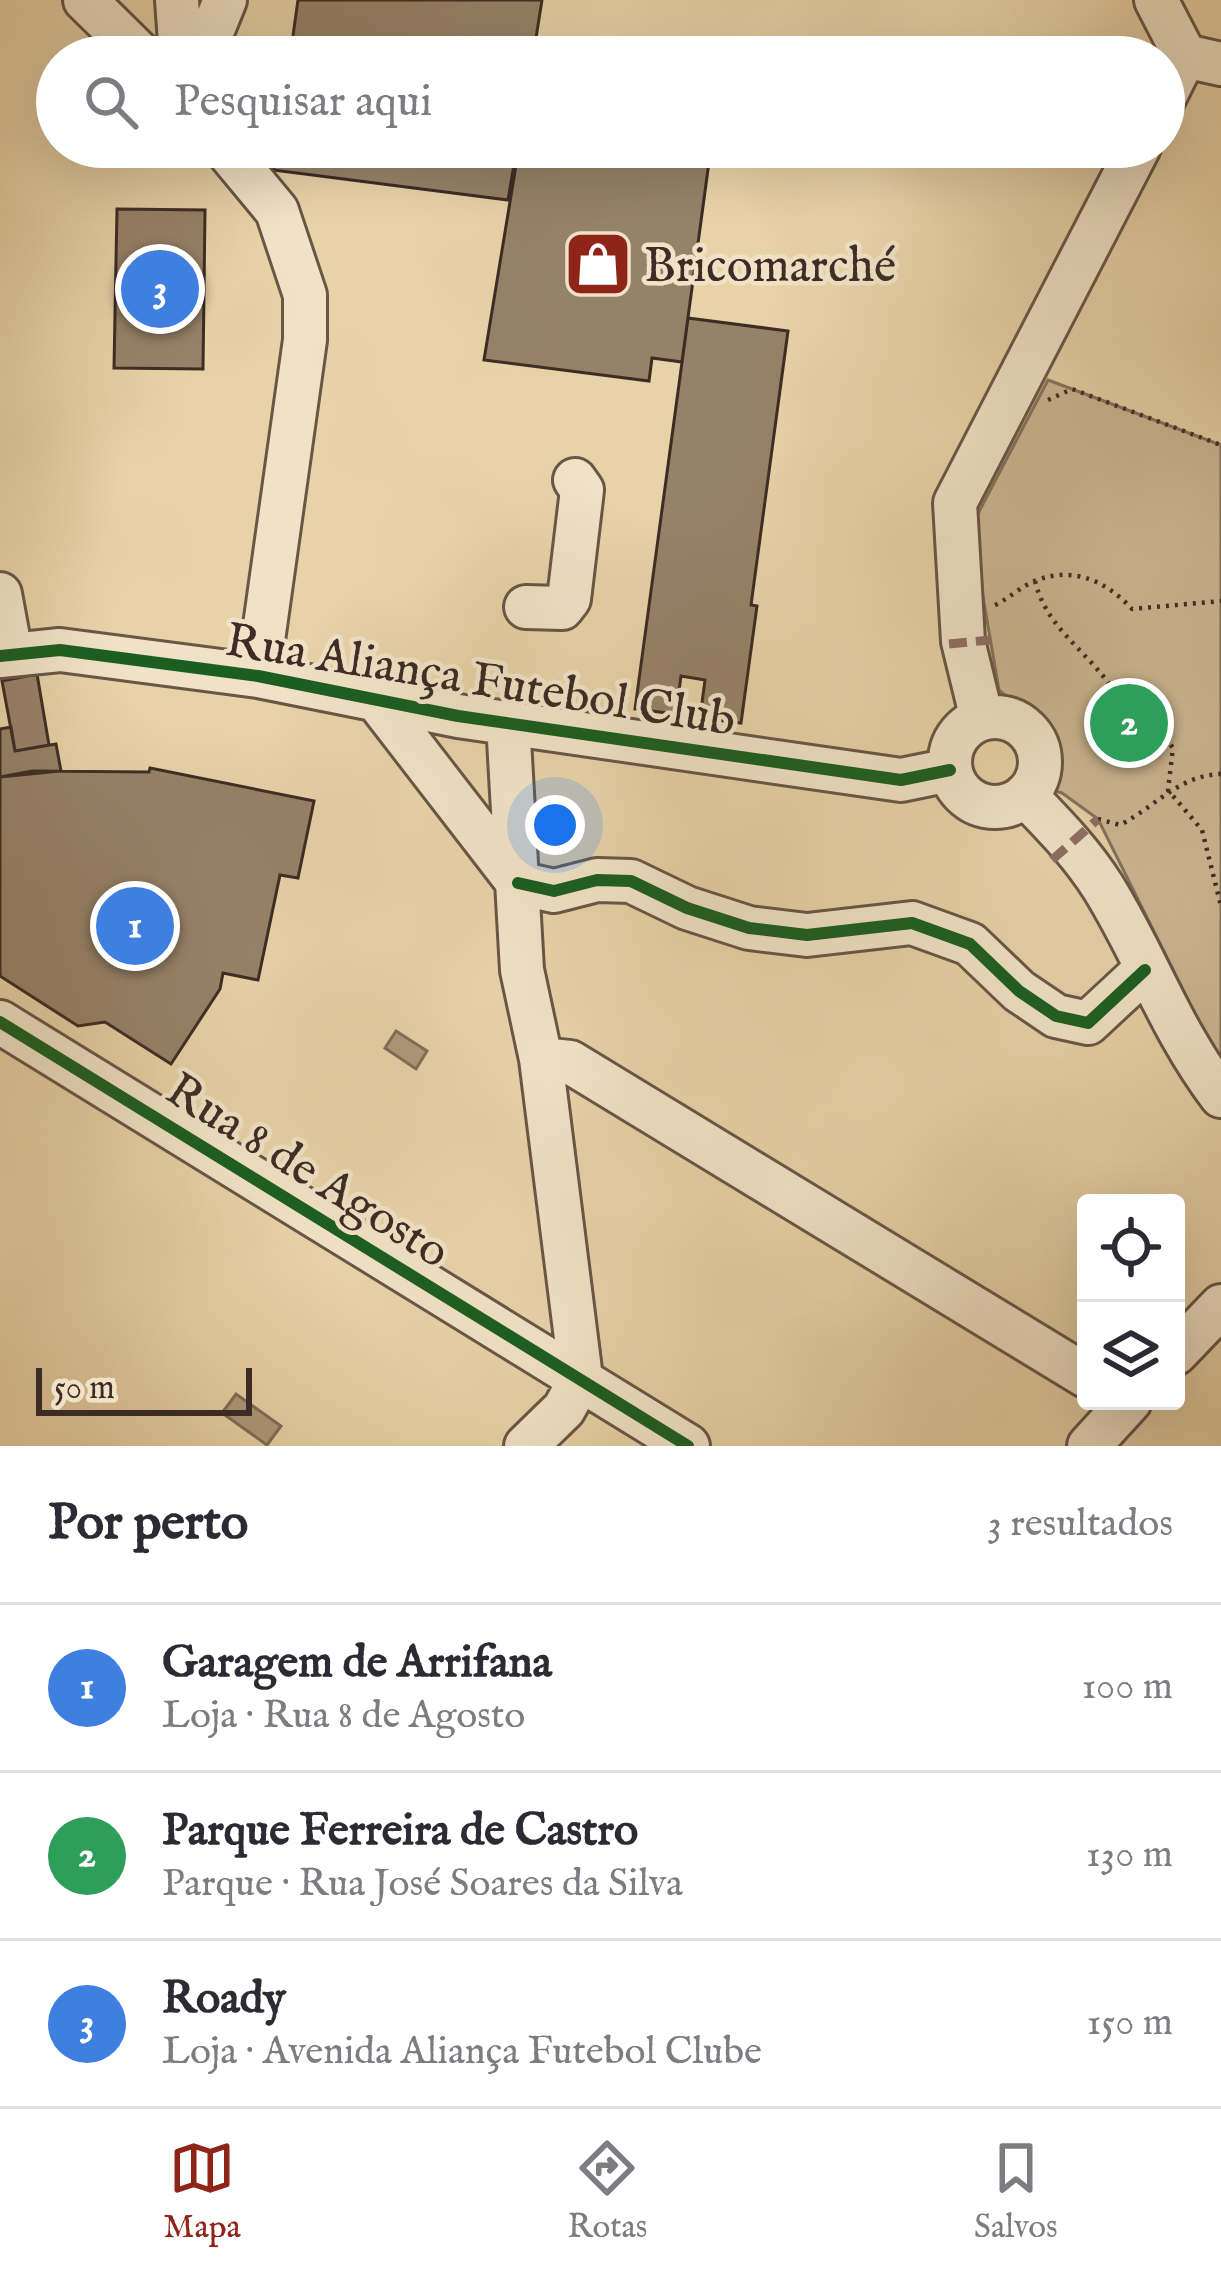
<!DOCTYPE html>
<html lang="pt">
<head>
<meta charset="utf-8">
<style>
  :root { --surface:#fff; --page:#f2f2f3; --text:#2b2b33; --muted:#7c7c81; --line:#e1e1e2; --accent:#8f2418 }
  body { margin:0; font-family:"IM FELL English",serif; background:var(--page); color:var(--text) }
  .controls { position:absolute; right:36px; bottom:36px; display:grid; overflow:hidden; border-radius:12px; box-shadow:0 12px 48px #0002 }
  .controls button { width:108px; height:108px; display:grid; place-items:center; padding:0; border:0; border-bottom:3px solid var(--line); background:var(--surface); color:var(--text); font:60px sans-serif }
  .scale { position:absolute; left:36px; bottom:30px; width:216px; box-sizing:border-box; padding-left:12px; border:6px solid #3d2c25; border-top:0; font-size:33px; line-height:42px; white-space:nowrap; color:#3d2c25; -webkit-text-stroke:9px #f0e2c6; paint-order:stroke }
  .you { position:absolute; left:555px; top:825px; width:42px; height:42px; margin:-30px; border:9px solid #fff; border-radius:50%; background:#1a73e8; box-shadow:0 0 0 18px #1a73e833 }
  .badge { display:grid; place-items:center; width:78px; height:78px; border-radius:50%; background:var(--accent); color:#fff; font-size:39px; font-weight:700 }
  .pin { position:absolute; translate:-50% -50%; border:6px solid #fff; box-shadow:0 3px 12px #0006 }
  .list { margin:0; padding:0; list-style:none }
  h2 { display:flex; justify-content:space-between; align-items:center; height:156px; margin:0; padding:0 48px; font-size:51px }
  h2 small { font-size:39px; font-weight:400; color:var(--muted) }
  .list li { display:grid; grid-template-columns:78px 1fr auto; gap:36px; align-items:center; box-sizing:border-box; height:168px; padding:0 48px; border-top:3px solid var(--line) }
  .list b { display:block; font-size:45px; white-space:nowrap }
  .list p { margin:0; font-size:39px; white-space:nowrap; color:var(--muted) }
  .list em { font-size:39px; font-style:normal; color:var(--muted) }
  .icon { flex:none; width:66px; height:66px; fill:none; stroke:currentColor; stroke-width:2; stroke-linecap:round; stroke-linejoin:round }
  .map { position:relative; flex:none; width:1221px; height:1446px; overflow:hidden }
  .search { position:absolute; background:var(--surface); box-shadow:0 12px 48px #0002; left:36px; right:36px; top:36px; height:132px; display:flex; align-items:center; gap:30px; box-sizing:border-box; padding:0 42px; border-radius:66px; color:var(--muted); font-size:45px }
  .sheet { height:660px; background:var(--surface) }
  nav { display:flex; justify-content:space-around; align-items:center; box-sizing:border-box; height:168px; border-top:3px solid var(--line); background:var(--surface); font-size:33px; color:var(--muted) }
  nav a { display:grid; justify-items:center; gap:6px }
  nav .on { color:var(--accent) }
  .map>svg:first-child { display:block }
</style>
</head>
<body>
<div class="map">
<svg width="1221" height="1446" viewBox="0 0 1221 1446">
  <rect width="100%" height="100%" fill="#e8d2a8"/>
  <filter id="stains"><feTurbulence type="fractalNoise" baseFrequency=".00167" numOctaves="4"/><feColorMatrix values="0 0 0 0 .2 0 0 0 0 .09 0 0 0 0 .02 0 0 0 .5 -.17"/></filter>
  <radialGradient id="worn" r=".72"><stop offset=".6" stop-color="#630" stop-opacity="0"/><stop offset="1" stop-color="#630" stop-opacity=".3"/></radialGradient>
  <path fill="#cbb692" stroke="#84715c" stroke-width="3" d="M1048,380L1221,445V1066L1198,1030L1197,1018L1098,819L1062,793L1047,789L1048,732L999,690L971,527Z"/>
  <path fill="#ae9a7b" stroke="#816e59" stroke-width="3" d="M396,1031L427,1051L416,1069L385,1048Z
    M236,1394L281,1426L267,1445L222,1413Z"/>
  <path fill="#968269" stroke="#3d2c25" stroke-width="3" d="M298,0H542L533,57H290Z
    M277,147H517L508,200L273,170Z
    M519,147H711L682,362L652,358L649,381L484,360Z
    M117,209L205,210L203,369L114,368Z
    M688,318L788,331L751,605L757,606L741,723L700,718L705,680L681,676L676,714L635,709Z
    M37,674L49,745L15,751L2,681Z
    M11,727L15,751L56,744L61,771L0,777V729Z
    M150,768L314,801L298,878L280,875L258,980L223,973L220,989L171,1064L105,1022L78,1026L0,976V777L32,771L149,772Z"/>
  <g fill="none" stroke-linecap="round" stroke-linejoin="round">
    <g stroke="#685646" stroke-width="48">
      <path id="minor" d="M85,0L143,57
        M177,0L181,57
        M1156,0L1185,56
        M1185,56L1221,64
        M202,57L225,0
        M1164,98L1185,56
        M224,147L277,211L305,295V340L258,676
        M0,594L11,654
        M526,607L562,608L569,599L582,490L575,480
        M0,656L60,650L258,676L458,716L901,780L950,770
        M379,703L518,883
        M950 762a45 45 0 1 1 90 0a45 45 0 1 1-90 0Z
        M982,719L963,641L955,503L1139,147
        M508,722L522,970L541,1059L581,1378
        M1025,795C1053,824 1081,852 1103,887C1146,956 1170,1029 1221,1096
        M518,883L554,891L597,880L631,881L687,908L749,928L807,935L912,923L970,944L1019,991L1056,1016L1088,1023L1145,970
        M0,1022L688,1446
        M541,1059L570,1062L1086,1376
        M1176,1353L1221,1306
        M526,1446L564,1409L581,1378
        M1089,1446L1130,1401"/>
    </g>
    <path stroke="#3d2c25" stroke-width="4.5" stroke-dasharray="3 6" stroke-linecap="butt" d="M1048,400L1072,389L1221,445
      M1035,581C1045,624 1081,647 1107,681C1117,693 1124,709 1136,719C1149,731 1163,733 1173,748L1168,790L1202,830L1221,906
      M995,605C1010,598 1021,586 1037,580C1075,566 1107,582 1132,609L1221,601
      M1015,704L1044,729L1047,769
      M1098,819L1120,825C1155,807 1179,775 1221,774"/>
    <use href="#minor" stroke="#f0e2c6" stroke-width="42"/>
    <path stroke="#8d6e63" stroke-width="9" stroke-dasharray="18 9" stroke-linecap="butt" d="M949,644L990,640
      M1052,860L1098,819"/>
    <g stroke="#f0e2c6" stroke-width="20">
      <path id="cycleway" d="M0,656L60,650L258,676L458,716L901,780L950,770
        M518,883L554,891L597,880L631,881L687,908L749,928L807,935L912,923L970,944L1019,991L1056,1016L1088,1023L1145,970
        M0,1022L688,1446"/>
    </g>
    <use href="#cycleway" stroke="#1b5e20" stroke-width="12"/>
  </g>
  <defs>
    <g id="shop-square" transform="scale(3.45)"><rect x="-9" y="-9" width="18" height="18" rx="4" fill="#8f2418" stroke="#f0e2c6"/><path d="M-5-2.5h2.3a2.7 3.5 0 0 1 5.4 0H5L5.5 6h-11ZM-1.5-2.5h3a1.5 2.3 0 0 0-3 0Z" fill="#fff"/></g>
  </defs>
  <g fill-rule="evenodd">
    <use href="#shop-square" x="598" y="264"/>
  </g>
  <g text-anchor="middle" stroke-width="9" stroke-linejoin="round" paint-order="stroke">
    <g font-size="48" fill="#3d2c25" stroke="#f0e2c6" text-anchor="start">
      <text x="644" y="281">Bricomarché</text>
    </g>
    <g font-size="48" fill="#3d2c25" stroke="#f0e2c6">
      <text transform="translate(481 678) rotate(9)" y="17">Rua Aliança Futebol Club</text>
      <text transform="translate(309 1169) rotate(32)" y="17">Rua 8 de Agosto</text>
    </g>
  </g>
  <rect width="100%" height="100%" filter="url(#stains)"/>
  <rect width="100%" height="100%" fill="url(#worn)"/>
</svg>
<div class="controls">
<button><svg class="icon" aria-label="locate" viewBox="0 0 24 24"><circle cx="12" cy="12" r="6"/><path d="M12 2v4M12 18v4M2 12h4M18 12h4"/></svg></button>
<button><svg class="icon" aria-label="layers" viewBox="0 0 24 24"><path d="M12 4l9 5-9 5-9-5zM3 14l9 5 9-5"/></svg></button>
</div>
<div class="scale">50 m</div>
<div class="you"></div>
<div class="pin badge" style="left:135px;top:926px;background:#3f7fe0">1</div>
<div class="pin badge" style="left:1129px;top:723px;background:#2e9e5b">2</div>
<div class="pin badge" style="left:160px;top:289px;background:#3f7fe0">3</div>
<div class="search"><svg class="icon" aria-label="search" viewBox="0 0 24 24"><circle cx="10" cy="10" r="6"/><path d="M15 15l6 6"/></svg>Pesquisar aqui</div>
</div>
<section class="sheet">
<h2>Por perto<small>3 resultados</small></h2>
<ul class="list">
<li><span class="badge" style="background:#3f7fe0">1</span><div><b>Garagem de Arrifana</b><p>Loja · Rua 8 de Agosto</p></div><em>100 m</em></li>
<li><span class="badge" style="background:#2e9e5b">2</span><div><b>Parque Ferreira de Castro</b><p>Parque · Rua José Soares da Silva</p></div><em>130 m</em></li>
<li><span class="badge" style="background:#3f7fe0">3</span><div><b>Roady</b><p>Loja · Avenida Aliança Futebol Clube</p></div><em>150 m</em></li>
</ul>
</section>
<nav>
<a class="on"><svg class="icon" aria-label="map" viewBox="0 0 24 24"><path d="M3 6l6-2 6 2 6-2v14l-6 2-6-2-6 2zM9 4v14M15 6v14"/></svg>Mapa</a>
<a><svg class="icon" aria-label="directions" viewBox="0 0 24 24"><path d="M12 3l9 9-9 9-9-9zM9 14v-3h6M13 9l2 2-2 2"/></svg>Rotas</a>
<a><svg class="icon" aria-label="saved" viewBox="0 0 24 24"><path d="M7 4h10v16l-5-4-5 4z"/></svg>Salvos</a>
</nav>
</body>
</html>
